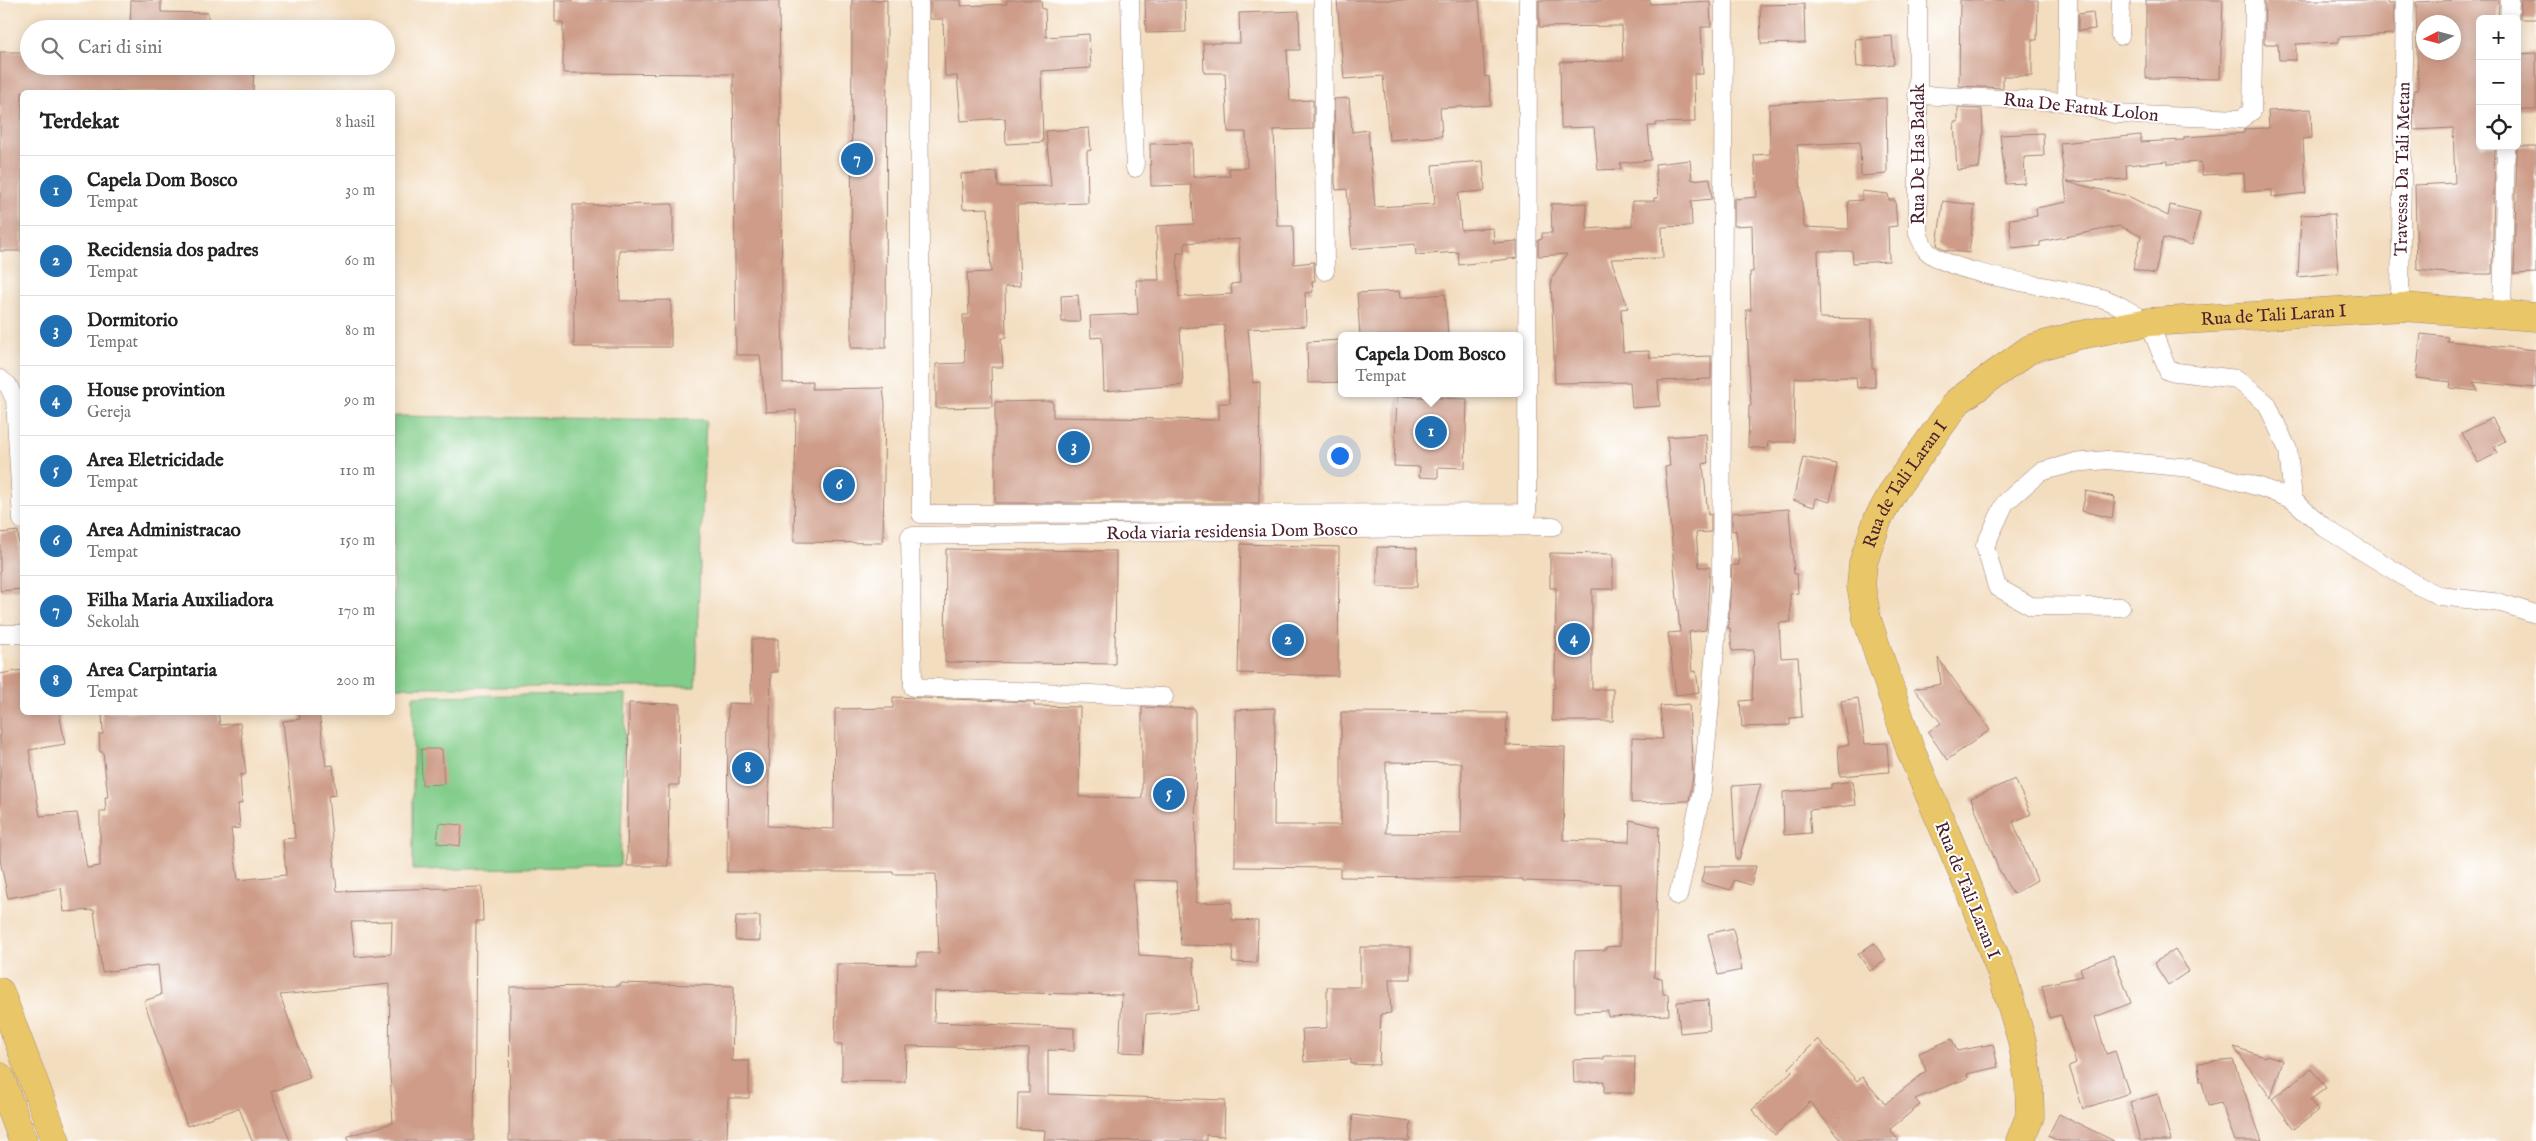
<!DOCTYPE html>
<html lang="id">
<head>
<meta charset="utf-8">
<style>
  :root { --surface:#fff; --page:#f6f6f6; --text:#222; --muted:#767676; --line:#e0e0e0; --accent:#1f6fb2 }
  body { margin:0; font-family:"IM FELL English",serif; background:var(--page); color:var(--text) }
  .controls { position:absolute; right:15px; top:15px; display:grid; overflow:hidden; border-radius:8px; box-shadow:0 2px 12px #0003 }
  .controls button { width:45px; height:45px; display:grid; place-items:center; padding:0; border:0; border-bottom:1px solid var(--line); background:var(--surface); color:var(--text); font:25px sans-serif }
  .compass { position:absolute; left:2416px; top:15px; width:45px; height:45px; border-radius:50%; background:var(--surface); box-shadow:0 2px 12px #0003; rotate:264deg }
  .you { position:absolute; left:1339px; top:455px; width:18px; height:18px; margin:-12px; border:4px solid #fff; border-radius:50%; background:#1a73e8; box-shadow:0 0 0 8px #1a73e833 }
  .badge { display:grid; place-items:center; width:32px; height:32px; border-radius:50%; background:var(--accent); color:#fff; font-size:16px; font-weight:700 }
  .pin { position:absolute; translate:-50% -50%; border:2px solid #fff; box-shadow:0 1px 5px #0006 }
  .popup { position:absolute; left:1338px; top:332px; width:185px; height:65px; box-sizing:border-box; display:grid; place-content:center; border-radius:8px; background:var(--surface); filter:drop-shadow(0 1px 4px #0005); font-size:16px; white-space:nowrap; color:var(--muted) }
  .popup b { font-size:19px; color:var(--text) }
  .popup::after { content:''; position:absolute; left:50%; top:100%; margin-left:-10px; border:10px solid transparent; border-top-color:var(--surface) }
  .list { margin:0; padding:0; list-style:none }
  h2 { display:flex; justify-content:space-between; align-items:center; height:65px; margin:0; padding:0 20px; font-size:21px }
  h2 small { font-size:16px; font-weight:400; color:var(--muted) }
  .list li { display:grid; grid-template-columns:32px 1fr auto; gap:15px; align-items:center; box-sizing:border-box; height:70px; padding:0 20px; border-top:1px solid var(--line) }
  .list b { display:block; font-size:19px; white-space:nowrap }
  .list p { margin:0; font-size:16px; white-space:nowrap; color:var(--muted) }
  .list em { font-size:16px; font-style:normal; color:var(--muted) }
  .icon { flex:none; width:28px; height:28px; fill:none; stroke:currentColor; stroke-width:2; stroke-linecap:round; stroke-linejoin:round }
  .map { position:relative; flex:none; width:2536px; height:1141px; overflow:hidden }
  .search { position:absolute; background:var(--surface); box-shadow:0 2px 12px #0003; left:20px; top:20px; width:375px; height:55px; display:flex; align-items:center; gap:12px; box-sizing:border-box; padding:0 18px; border-radius:28px; color:var(--muted); font-size:19px }
  .panel { position:absolute; background:var(--surface); box-shadow:0 2px 12px #0003; left:20px; top:90px; width:375px; height:625px; border-radius:8px }
  .map>svg:first-child { display:block }
</style>
</head>
<body>
<div class="map">
<svg width="2536" height="1141" viewBox="0 0 2536 1141">
  <rect width="100%" height="100%" fill="#fff"/>
  <filter id="ink" filterUnits="userSpaceOnUse"><feTurbulence type="fractalNoise" baseFrequency=".02" numOctaves="2"/><feDisplacementMap in="SourceGraphic" scale="10" xChannelSelector="R" yChannelSelector="G"/><feConvolveMatrix kernelMatrix="1 2 1 2 8 2 1 2 1" color-interpolation-filters="sRGB"/></filter>
  <filter id="wash" filterUnits="userSpaceOnUse"><feTurbulence type="fractalNoise" baseFrequency=".0096" numOctaves="4" result="noise"/><feDisplacementMap in="SourceGraphic" scale="20" xChannelSelector="R" yChannelSelector="G"/><feGaussianBlur stdDeviation="1.12" result="paint"/><feColorMatrix in="noise" values="0 0 0 0 0 0 0 0 0 0 0 0 0 0 0 0 0 1.4 0 .05"/><feComposite in="paint" operator="in"/></filter>
  <g filter="url(#wash)">
    <rect width="100%" height="100%" fill="#f3ddbf"/>
    <path fill="#81cc89" stroke="#66765a" d="M393,416L706,420L695,687H393Z
      M626,694L620,866L413,870V696Z"/>
    <g id="blocks">
      <path fill="#ce9c88" fill-rule="evenodd" d="M131,0H161V12L208,13V29H130Z
        M555,0H779L783,383L812,382V389L883,388L885,404L883,543L794,542L796,410L766,412L760,355H736L733,74L563,73V22H555Z
        M852,0H887L886,348H851Z
        M930,0H961V6L1007,4L1006,0H1041L1042,9H1045L1046,37L1089,34L1091,68L1041,71L1043,142L1006,144L1005,118L961,121L957,76H945L943,19H930Z
        M1145,0H1185L1186,32L1146,33Z
        M1337,0H1479L1485,77L1489,76L1491,105L1440,108L1442,136L1389,140L1383,76L1344,79Z
        M1539,0H1650V4L1710,1L1711,27H1701L1703,74H1694L1695,122L1656,123V126H1648L1651,160L1620,163L1621,169L1598,170L1594,127L1561,128L1560,62L1623,61L1622,26L1539,27Z
        M1960,0H2038L2037,40H2032V76H2003V88L1959,86Z
        M2146,0H2223L2220,79L2146,78Z
        M2265,0H2387V3H2394V34L2339,37V42L2296,44V60H2279L2278,44H2264Z
        M2461,0H2499L2498,19H2480V146H2495L2492,274H2457L2417,270L2415,185L2455,183L2453,128L2413,130L2414,90H2418L2416,2ZM2424,22H2454V52H2424Z
        M2521,0H2536V19H2520Z
        M1804,4L1805,43L1761,44L1760,5Z
        M1299,11L1300,50H1287L1290,101L1313,100V129L1274,130L1277,226H1293L1294,264L1314,262L1315,281H1312L1313,292L1305,293L1306,326L1248,329L1253,383L1260,382L1259,503H995V402L1053,401V417L1219,420V403H1230L1224,325L1180,328L1183,385L1104,391L1102,337L1091,338L1090,316L1138,314L1136,280H1159L1156,226L1194,224L1191,185L1151,186L1150,144L1192,143L1193,177L1230,176L1229,168H1247L1246,132H1228L1225,73H1204L1203,43H1240L1239,13ZM1239,239L1240,283L1231,284L1232,294L1179,297L1177,253H1185V243Z
        M2093,12L2095,29L2078,31V14Z
        M1892,36L1894,64L1857,67L1855,39Z
        M0,52H29V66H254L253,92H22V251H0Z
        M2536,53V110H2517V54Z
        M1349,98L1352,132L1368,130L1375,207L1435,204L1432,165L1483,161L1485,191L1458,193L1461,230L1493,228L1494,243L1517,241V258L1459,265L1458,252L1416,255L1415,244L1352,249L1347,189L1336,190L1335,183L1334,99Z
        M1886,98L1887,174L1861,176L1860,142L1797,145L1804,227L1849,229L1848,201L1862,200V191L1888,194L1889,200H1895L1897,226L1888,227L1889,261L1853,263L1852,251H1818L1820,318L1872,319V368H1875V387L1857,388L1856,377L1795,378L1794,442H1768L1767,449L1748,447L1749,406H1751L1746,310H1751L1750,272H1753L1752,225L1734,226V199L1757,197L1754,155L1770,154L1769,104Z
        M1958,108L1982,109L1983,133L1979,168L1957,170L1954,122H1958Z
        M2311,109L2312,138L2303,139L2306,193L2272,197V190L2245,192L2244,173L2202,175L2201,162L2168,164V161L2126,165L2127,179L2067,182L2128,196L2168,216L2170,205L2200,212L2192,245L2163,238L2155,274L2133,269L2141,236L2120,226L2040,242V246L2012,249L2009,219L2037,216L2036,208L2067,202L2060,143L2141,135V142L2184,140V137L2244,133V129L2269,128L2268,111Z
        M1089,128L1091,150L1087,151L1088,203L1017,205L1020,286L1005,287L1006,338H1001L1003,367H991L992,407L936,408V364L965,363L963,315H969L967,273L991,272L988,208L963,209L961,174L997,172L998,187L1051,186L1046,131Z
        M2043,133L2044,156L2024,157L2025,183L2006,184L2000,135Z
        M2517,146H2536V273L2514,274Z
        M1690,160L1692,180L1710,178L1712,199L1691,201L1692,226L1662,227L1663,258L1611,259L1628,308L1621,309L1623,352L1649,351L1650,358L1711,356V379L1658,381L1660,406L1632,408L1630,382L1555,383L1551,279L1567,254L1538,256V240L1542,239V233H1552L1551,204L1586,203L1587,229L1632,226V201H1654V198H1658L1655,164Z
        M1943,201L1975,205L1969,253L1945,250L1937,245Z
        M673,204V250H619L620,301L671,300V347H574L573,205Z
        M2334,214L2338,273L2298,277L2301,215Z
        M1399,291L1400,298L1445,294L1448,336H1360L1357,293Z
        M1078,295L1080,322H1062L1061,296Z
        M2421,334L2448,337L2447,341L2536,350V388L2473,382L2478,391L2450,388L2451,382L2416,378Z
        M1340,340L1342,382L1308,383L1307,342Z
        M1397,396L1467,399L1465,468L1438,467V478L1419,477L1420,467L1394,466Z
        M2492,418L2505,441L2494,447L2497,453L2478,463L2462,433Z
        M1706,434L1708,463L1703,464L1708,515L1711,514V532L1696,533L1699,567H1710L1706,630L1689,632L1692,672L1696,671L1699,692L1676,695L1668,633L1680,632L1665,467L1670,466L1667,437Z
        M1803,457L1837,464L1830,502L1816,498L1814,507L1793,500Z
        M2086,491L2115,497L2112,518L2082,511Z
        M1789,509L1794,574H1797L1798,593L1790,594L1791,622L1779,623L1781,658L1798,657L1802,717L1790,718V725L1742,727L1740,701L1752,700L1754,650L1732,651L1730,628H1728L1732,565H1739L1736,530L1732,531V513Z
        M18,531L22,589L0,591V533Z
        M1241,544L1339,547L1338,676L1238,673Z
        M1377,547L1417,548V587H1377Z
        M946,549L1116,551L1115,664L945,662Z
        M1550,553L1613,554V589H1592V689H1613V721H1552L1553,688H1555L1556,588H1550Z
        M752,639H778V672H771L768,826L834,829L835,709L893,708V697L1034,702V706L1080,707L1079,797L1142,798V707L1195,709L1196,903L1232,902V920L1258,921L1257,963L1232,962L1233,946L1181,945L1176,881L1133,880L1139,955L1193,958L1198,1010L1146,1014L1144,1053L1119,1052L1122,995L935,991L934,1022L1074,1028V1051L1048,1050V1094L1225,1100L1224,1136L1206,1135V1141L1044,1140L1045,1130L1017,1129L1018,1093H1029V1049L906,1046L905,1082L842,1081V1044H835L837,964L917,965V953H939L936,874H893V872H727L728,703L751,704Z
        M1938,658L1990,730L1947,760L1928,732L1941,723L1914,689L1941,684Z
        M22,670V712H59L65,744L29,750L40,816L77,813L87,868L100,866V811H106L105,797H108L103,752H100L99,734H103L102,712H218L220,725L240,723L246,774L240,775L242,803L238,804L240,828L231,829L238,880L286,875L283,839L295,838L283,721L300,719L299,712H319L326,766L333,765L336,795L328,796L337,891L482,887L483,921H476L474,1141H348V1136L393,1123L389,1059L390,984L280,995L310,1078L271,1092L290,1141H252L239,1108L187,1126L144,1001L161,995L158,965L102,972L94,910L64,912L61,888L8,898L0,860V674ZM392,921L391,954L355,957L351,922Z
        M1858,698L1865,744L1887,743L1889,772L1840,776L1838,746L1849,745L1841,701Z
        M629,703L680,704L679,785H669L668,866H627Z
        M1689,704L1693,776L1689,801L1631,803L1632,738L1663,739L1660,706Z
        M1275,708L1274,825H1341V712L1507,713L1506,745L1565,747L1563,840L1629,842L1630,820L1659,827L1654,977L1662,978L1663,994H1668L1669,1015L1608,1017V1011L1575,1012V951L1606,950V947L1620,946V884L1523,881V879L1340,877V868L1235,867L1236,710ZM1386,762L1462,763L1461,834L1386,833Z
        M421,749H442L444,784L422,785Z
        M2015,779L2031,814L2013,822L2037,880L2013,894L1998,868L1971,798Z
        M1853,781L1856,805L1809,810L1811,833L1784,835L1783,792L1831,788V784Z
        M1761,784L1739,859H1736L1732,786Z
        M439,823L462,825L460,846L437,843Z
        M1705,866H1756L1751,885L1734,880L1731,890L1701,882Z
        M736,916H760V941L735,940Z
        M1733,928L1742,970L1718,975L1708,934Z
        M1874,943L1886,960L1870,971L1858,954Z
        M1360,947H1411V979H1389L1391,1013L1381,1014L1379,1065L1351,1064V1059L1304,1062L1302,1029L1327,1028V987H1360Z
        M2175,949L2189,971L2168,985L2154,963Z
        M2113,955L2131,1003L2095,1017L2106,1054L2115,1051L2129,1093L2083,1109L2069,1066L2076,1063L2061,1015L2049,1018L2042,985L2083,976L2080,968Z
        M619,983L734,986L732,1061H749V1098H728L727,1141H509L510,987L619,986Z
        M1708,1000L1710,1030L1680,1033L1677,1002Z
        M1818,1039L1857,1081L1862,1077L1885,1104L1926,1071L1919,1053L1952,1039L1957,1051L1993,1044L1998,1067L1967,1074L1968,1078L1915,1099L1920,1105L1890,1129L1899,1141H1842L1810,1102L1775,1135L1752,1110L1792,1071L1789,1068Z
        M2234,1047L2265,1057L2266,1055L2283,1060L2271,1098Z
        M1604,1056H1635L1634,1093H1604V1081L1574,1083L1573,1060L1604,1059Z
        M2233,1060L2262,1141H2235L2221,1103L2208,1106L2202,1082H2200L2198,1063Z
        M2311,1069L2326,1088L2310,1100L2318,1111L2294,1129L2272,1099Z
        M2158,1094L2171,1141H2140L2130,1102Z
        M2059,1114L2114,1141H2059L2048,1136Z
        M1353,1115L1411,1122L1409,1141H1350Z"/>
    </g>
  </g>
  <g filter="url(#ink)">
    <use href="#blocks" fill-opacity="0" stroke="#9e7e75" stroke-width="1"/>
    <g fill="none" stroke-linecap="round" stroke-linejoin="round">
      <g stroke="#9e7e75" stroke-width="19">
        <path id="minor" d="M919,0L921,514L1527,513L1528,0
          M1130,0L1135,168
          M1323,0L1325,271
          M1918,0V234C1921,239 1923,247 1927,251C1954,276 2062,287 2101,298C2120,303 2131,314 2149,322L2168,371L2237,379L2267,404L2288,450L2293,500L2325,528L2419,586L2440,596L2501,603L2536,614
          M2509,19L2510,0
          M2120,36L2121,0
          M1917,95L2067,102L2115,114L2241,119L2252,111L2254,0
          M2067,102L2068,0
          M2403,307L2400,294L2405,0
          M2502,313L2506,146
          M0,379L8,385L15,400L22,520
          M2121,607L2031,606L1997,587L1985,546L2005,503L2040,472L2073,463L2107,460L2191,468L2263,488L2293,500
          M0,634H22
          M1164,697L913,687L910,536L1554,526
          M1678,896L1702,791L1721,585L1724,0"/>
      </g>
      <g stroke="#9e7e75" stroke-width="29">
        <g id="primary">
          <path d="M0,992L56,1141"/>
          <path d="M0,1077L23,1141"/>
          <path id="s1" d="M2020,1141L2030,1116L2029,1082L2022,1041L2003,977L1962,871L1910,749L1867,619L1861,586L1863,563L1878,519L1894,490L1958,401L2030,349L2075,336L2149,322L2403,307L2536,317"/>
        </g>
      </g>
      <use href="#minor" stroke="#fff" stroke-width="18"/>
      <use href="#primary" stroke="#e9c769" stroke-width="28"/>
    </g>
  </g>
  <g text-anchor="middle" stroke-width="4" stroke-linejoin="round" paint-order="stroke">
    <g font-size="18" fill="#4a1f2b" stroke="#fff">
      <text transform="translate(2081 107) rotate(6)" y="6">Rua De Fatuk Lolon</text>
      <text transform="translate(1918 154) rotate(-90)" y="6">Rua De Has Badak</text>
      <text transform="translate(2402 169) rotate(-89)" y="6">Travessa Da Tali Metan</text>
      <text dy="6" stroke="none"><textPath href="#s1" startOffset="1134">Rua de Tali Laran I</textPath></text>
      <text dy="6" stroke="none"><textPath href="#s1" startOffset="699">Rua de Tali Laran I</textPath></text>
      <text transform="translate(1232 531) rotate(-1)" y="6">Roda viaria residensia Dom Bosco</text>
      <text transform="translate(1968 890) rotate(68)" y="6">Rua de Tali Laran I</text>
    </g>
  </g>
</svg>
<div class="controls">
<button>+</button>
<button>−</button>
<button><svg class="icon" aria-label="locate" viewBox="0 0 24 24"><circle cx="12" cy="12" r="6"/><path d="M12 2v4M12 18v4M2 12h4M18 12h4"/></svg></button>
</div>
<svg class="compass" viewBox="-18 -18 36 36"><path d="M0-13l5 13h-10z" fill="#e53935"/><path d="M0 13l5-13h-10z" fill="#767676"/></svg>
<div class="you"></div>
<div class="pin badge" style="left:1431px;top:432px">1</div>
<div class="popup"><b>Capela Dom Bosco</b>Tempat</div>
<div class="pin badge" style="left:1288px;top:640px">2</div>
<div class="pin badge" style="left:1074px;top:447px">3</div>
<div class="pin badge" style="left:1574px;top:639px">4</div>
<div class="pin badge" style="left:1169px;top:794px">5</div>
<div class="pin badge" style="left:839px;top:485px">6</div>
<div class="pin badge" style="left:857px;top:159px">7</div>
<div class="pin badge" style="left:748px;top:768px">8</div>
<div class="search"><svg class="icon" aria-label="search" viewBox="0 0 24 24"><circle cx="10" cy="10" r="6"/><path d="M15 15l6 6"/></svg>Cari di sini</div>
<section class="panel">
<h2>Terdekat<small>8 hasil</small></h2>
<ul class="list">
<li><span class="badge">1</span><div><b>Capela Dom Bosco</b><p>Tempat</p></div><em>30 m</em></li>
<li><span class="badge">2</span><div><b>Recidensia dos padres</b><p>Tempat</p></div><em>60 m</em></li>
<li><span class="badge">3</span><div><b>Dormitorio</b><p>Tempat</p></div><em>80 m</em></li>
<li><span class="badge">4</span><div><b>House provintion</b><p>Gereja</p></div><em>90 m</em></li>
<li><span class="badge">5</span><div><b>Area Eletricidade</b><p>Tempat</p></div><em>110 m</em></li>
<li><span class="badge">6</span><div><b>Area Administracao</b><p>Tempat</p></div><em>150 m</em></li>
<li><span class="badge">7</span><div><b>Filha Maria Auxiliadora</b><p>Sekolah</p></div><em>170 m</em></li>
<li><span class="badge">8</span><div><b>Area Carpintaria</b><p>Tempat</p></div><em>200 m</em></li>
</ul>
</section>
</div>
</body>
</html>
